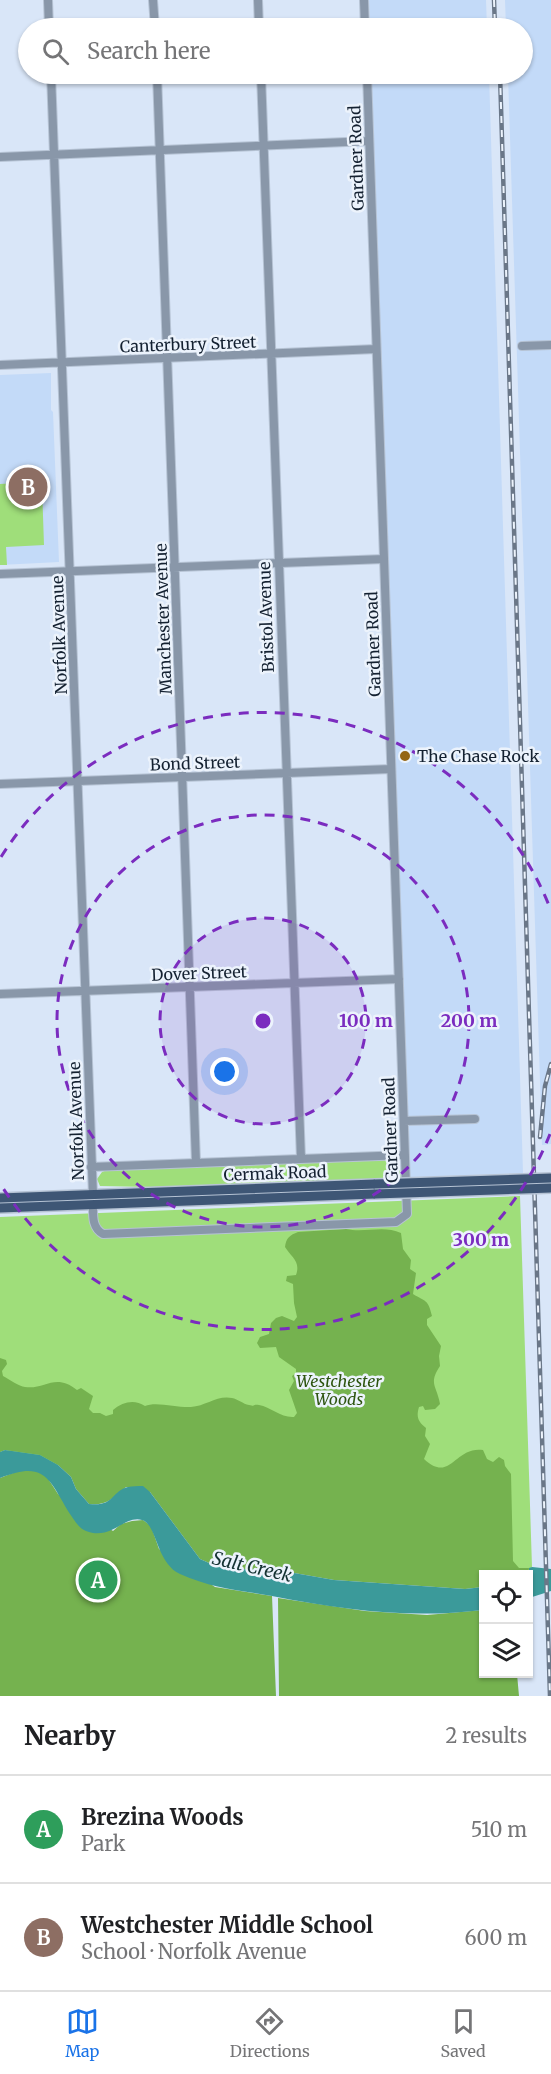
<!DOCTYPE html>
<html lang="en">
<head>
<meta charset="utf-8">
<style>
  :root { --surface:#fff; --page:#f2f2f2; --text:#202124; --muted:#757577; --line:#e0e0e0; --accent:#1a73e8 }
  body { margin:0; font-family:Merriweather,serif; background:var(--page); color:var(--text) }
  .controls { position:absolute; right:18px; bottom:18px; display:grid; overflow:hidden; border-radius:0px; box-shadow:0 2px 4px #0004 }
  .controls button { width:54px; height:54px; display:grid; place-items:center; padding:0; border:0; border-bottom:2px solid var(--line); background:var(--surface); color:var(--text); font:30px sans-serif }
  .you { position:absolute; left:225px; top:1072px; width:21px; height:21px; margin:-15px; border:4px solid #fff; border-radius:50%; background:#1a73e8; box-shadow:0 0 0 9px #1a73e833 }
  .badge { display:grid; place-items:center; width:39px; height:39px; border-radius:50%; background:var(--accent); color:#fff; font-size:20px; font-weight:700 }
  .pin { position:absolute; translate:-50% -50%; border:3px solid #fff; box-shadow:0 2px 6px #0006 }
  .list { margin:0; padding:0; list-style:none }
  h2 { display:flex; justify-content:space-between; align-items:center; height:78px; margin:0; padding:0 24px; font-size:26px }
  h2 small { font-size:20px; font-weight:400; color:var(--muted) }
  .list li { display:grid; grid-template-columns:39px 1fr auto; gap:18px; align-items:center; box-sizing:border-box; height:108px; padding:0 24px; border-top:2px solid var(--line) }
  .list b { display:block; font-size:22px; white-space:nowrap }
  .list p { margin:0; font-size:20px; white-space:nowrap; color:var(--muted) }
  .list em { font-size:20px; font-style:normal; color:var(--muted) }
  .icon { flex:none; width:33px; height:33px; fill:none; stroke:currentColor; stroke-width:2; stroke-linecap:round; stroke-linejoin:round }
  .map { position:relative; flex:none; width:551px; height:1696px; overflow:hidden }
  .search { position:absolute; background:var(--surface); box-shadow:0 2px 4px #0004; left:18px; right:18px; top:18px; height:66px; display:flex; align-items:center; gap:15px; box-sizing:border-box; padding:0 21px; border-radius:33px; color:var(--muted); font-size:22px }
  .sheet { height:294px; background:var(--surface) }
  nav { display:flex; justify-content:space-around; align-items:center; box-sizing:border-box; height:84px; border-top:2px solid var(--line); background:var(--surface); font-size:16px; color:var(--muted) }
  nav a { display:grid; justify-items:center; gap:3px }
  nav .on { color:var(--accent) }
  .map>svg:first-child { display:block }
</style>
</head>
<body>
<div class="map">
<svg width="551" height="1696" viewBox="0 0 551 1696">
  <rect width="100%" height="100%" fill="#d9e6f8"/>
  <path fill="#c3daf8" d="M369,0H486L487,28H370Z
    M505,0H551V1144L542,1145L508,74H522V28H506Z
    M371,74H489L523,1173L410,1177Z
    M51,373V410L53,412L59,562L0,565V375Z"/>
  <path fill="#9fde7a" d="M39,482L42,486L44,545L6,547L7,565H0V484Z
    M391,1160L398,1164L401,1178L151,1187L100,1186L97,1179L102,1172L107,1170Z
    M520,1196L532,1567L529,1569L528,1574H484L483,1587L5,1450L0,1452V1217Z"/>
  <path fill="#75b24f" d="M346,1229C365,1233 384,1225 401,1233L403,1249L411,1260L410,1269L416,1273L413,1294C426,1302 428,1299 432,1316L427,1319V1325L441,1346L439,1356L440,1366C428,1384 437,1386 440,1404L435,1409L425,1410L423,1406L419,1407C416,1417 418,1422 426,1428L425,1436L430,1444L424,1459C451,1484 454,1446 483,1450L487,1459L493,1462L499,1457L504,1460L505,1466L511,1474L513,1561L519,1568H529L528,1574H484L483,1587L465,1589L334,1580L277,1570L234,1569L218,1567L200,1559L150,1492L126,1487C114,1498 106,1506 89,1504L76,1489L71,1477L58,1465L40,1455L5,1450L0,1452V1358L6,1360L7,1364L2,1371L3,1376C10,1380 19,1386 25,1387C45,1390 55,1372 77,1390L81,1388L93,1396L89,1409L93,1413H100L106,1416L113,1414V1410C123,1402 134,1399 145,1406C156,1401 178,1408 191,1407C206,1406 217,1395 232,1398C238,1399 243,1404 249,1405C257,1407 251,1404 259,1405C271,1407 281,1418 294,1417L297,1413L289,1390L294,1381L292,1376L296,1373V1369L279,1357L276,1347L260,1348L257,1343L260,1337L269,1334L271,1323L276,1318L282,1316L294,1321L297,1317L294,1303L293,1284L286,1281L287,1276L296,1275C301,1261 291,1257 285,1247C286,1238 290,1235 298,1232Z
    M37,1470L47,1477L58,1494L113,1531L121,1524L132,1521L143,1520L151,1526L159,1549L215,1587L272,1596L276,1696H0V1478L18,1471Z
    M278,1598L365,1611L427,1615L483,1610L484,1674H517L519,1696H279Z"/>
  <path fill="#3b9a9a" d="M5,1450L40,1455L58,1465L71,1477L76,1489L89,1504C115,1507 111,1491 128,1487C132,1486 138,1486 143,1486L150,1492L200,1559L218,1567L234,1569L277,1570L334,1580L465,1589L483,1587V1610C410,1619 344,1610 272,1596C238,1590 211,1588 180,1574C156,1563 157,1524 142,1520C124,1515 111,1541 86,1531C78,1528 73,1518 68,1511C48,1476 43,1461 0,1478V1452Z
    M532,1567L551,1569V1591L529,1598V1568Z"/>
  <g fill="none" stroke-linecap="round" stroke-linejoin="round">
    <g stroke="#b6c3d4" stroke-width="10">
      <path id="minor" d="M48,0L49,28
        M153,0L155,28
        M258,0L259,28
        M364,0L365,28
        M51,74L93,1195
        M157,74L196,1163
        M261,74L301,1159
        M0,157L369,141
        M522,346L551,345
        M0,365L376,349
        M0,574L384,559
        M0,784L391,769
        M0,994L399,979
        M404,1121L475,1119
        M91,1167L405,1155
        M93,1205C93,1216 92,1228 103,1234L396,1222L407,1214L367,74"/>
    </g>
    <g stroke="#b6c3d4" stroke-width="12">
      <path id="major" d="M0,1198L375,1184
        M0,1208L375,1194"/>
    </g>
    <use href="#minor" stroke="#8997a9" stroke-width="8"/>
    <use href="#major" stroke="#3e5675" stroke-width="9"/>
    <g stroke="#6a7788" stroke-width="4.5">
      <path id="rail" d="M494,0L495,28
        M500,74L550,1696
        M540,1137L545,1086L551,1064"/>
    </g>
    <use href="#rail" stroke="#ecf3fc" stroke-width="2" stroke-dasharray="7" stroke-linecap="butt"/>
    <g stroke="#b6c3d4" stroke-width="12" stroke-linecap="butt">
      <path id="major-bridge" d="M375,1184L551,1178
        M375,1194L551,1188"/>
    </g>
    <use href="#major-bridge" stroke="#3e5675" stroke-width="9"/>
  </g>
  <circle cx="263" cy="1021" r="103" fill="#7b2cbf" fill-opacity=".12"/>
  <g fill="none" stroke="#7b2cbf" stroke-width="3" stroke-dasharray="10 8">
    <circle cx="263" cy="1021" r="103"/>
    <circle cx="263" cy="1021" r="206"/>
    <path d="M550 1134A309 309 0 0 1 1 1185M1 857A309 309 0 0 1 550 908"/>
  </g>
  <circle fill="#946514" stroke="#ecf3fc" stroke-width="2" cx="405" cy="756" r="6"/>
  <g text-anchor="middle" stroke-width="5" stroke-linejoin="round" paint-order="stroke">
    <g font-size="16" fill="#142131" stroke="#ecf3fc">
      <text transform="translate(356 158) rotate(-92)" y="6">Gardner Road</text>
      <text transform="translate(188 344) rotate(-2)" y="6">Canterbury Street</text>
      <text transform="translate(266 617) rotate(-92)" y="6">Bristol Avenue</text>
      <text transform="translate(163 619) rotate(-92)" y="6">Manchester Avenue</text>
      <text transform="translate(59 635) rotate(-92)" y="6">Norfolk Avenue</text>
      <text transform="translate(373 644) rotate(-92)" y="6">Gardner Road</text>
      <text transform="translate(195 763) rotate(-2)" y="6">Bond Street</text>
      <text transform="translate(199 973) rotate(-2)" y="6">Dover Street</text>
      <text transform="translate(76 1121) rotate(-92)" y="6">Norfolk Avenue</text>
      <text transform="translate(390 1130) rotate(-92)" y="6">Gardner Road</text>
      <text transform="translate(275 1173) rotate(-2)" y="6">Cermak Road</text>
    </g>
    <g font-size="16" fill="#142131" stroke="#ecf3fc" text-anchor="start">
      <text x="417" y="762">The Chase Rock</text>
    </g>
    <g font-size="16" font-style="italic" fill="#2e5510" stroke="#ecf3fc">
      <text x="339" y="1387">Westchester<tspan x="339" dy="18">Woods</tspan></text>
    </g>
    <g font-size="18" font-style="italic" fill="#143232" stroke="#ecf3fc">
      <text transform="translate(252 1567) rotate(13)" y="6">Salt Creek</text>
    </g>
  </g>
  <circle cx="263" cy="1021" r="9" fill="#7b2cbf" stroke="#ecf3fc" stroke-width="3"/>
  <g font-size="18" text-anchor="middle" font-weight="bold" fill="#7b2cbf" stroke="#ecf3fc" stroke-width="5" stroke-linejoin="round" paint-order="stroke">
    <text x="366" y="1027">100 m</text>
    <text x="469" y="1027">200 m</text>
    <text x="481" y="1246">300 m</text>
  </g>
</svg>
<div class="controls">
<button><svg class="icon" aria-label="locate" viewBox="0 0 24 24"><circle cx="12" cy="12" r="6"/><path d="M12 2v4M12 18v4M2 12h4M18 12h4"/></svg></button>
<button><svg class="icon" aria-label="layers" viewBox="0 0 24 24"><path d="M12 4l9 5-9 5-9-5zM3 14l9 5 9-5"/></svg></button>
</div>
<div class="you"></div>
<div class="pin badge" style="left:98px;top:1580px;background:#2e9e5b">A</div>
<div class="pin badge" style="left:28px;top:487px;background:#8d6e63">B</div>
<div class="search"><svg class="icon" aria-label="search" viewBox="0 0 24 24"><circle cx="10" cy="10" r="6"/><path d="M15 15l6 6"/></svg>Search here</div>
</div>
<section class="sheet">
<h2>Nearby<small>2 results</small></h2>
<ul class="list">
<li><span class="badge" style="background:#2e9e5b">A</span><div><b>Brezina Woods</b><p>Park</p></div><em>510 m</em></li>
<li><span class="badge" style="background:#8d6e63">B</span><div><b>Westchester Middle School</b><p>School · Norfolk Avenue</p></div><em>600 m</em></li>
</ul>
</section>
<nav>
<a class="on"><svg class="icon" aria-label="map" viewBox="0 0 24 24"><path d="M3 6l6-2 6 2 6-2v14l-6 2-6-2-6 2zM9 4v14M15 6v14"/></svg>Map</a>
<a><svg class="icon" aria-label="directions" viewBox="0 0 24 24"><path d="M12 3l9 9-9 9-9-9zM9 14v-3h6M13 9l2 2-2 2"/></svg>Directions</a>
<a><svg class="icon" aria-label="saved" viewBox="0 0 24 24"><path d="M7 4h10v16l-5-4-5 4z"/></svg>Saved</a>
</nav>
</body>
</html>
